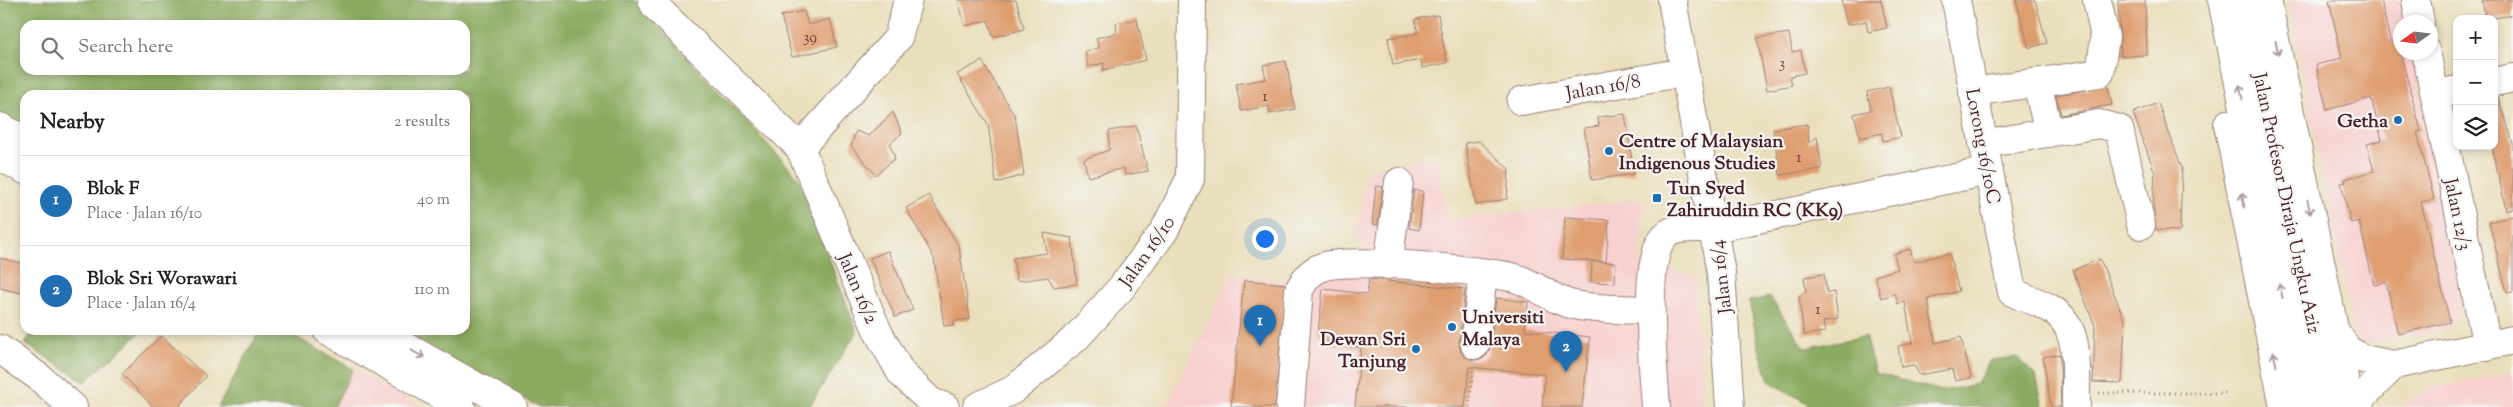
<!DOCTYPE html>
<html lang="en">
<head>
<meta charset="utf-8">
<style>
  :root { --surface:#fff; --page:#f2f2f2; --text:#202124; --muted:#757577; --line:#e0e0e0; --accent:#1f6fb2 }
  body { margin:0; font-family:"Sorts Mill Goudy",serif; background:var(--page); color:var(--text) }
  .controls { position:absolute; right:15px; top:15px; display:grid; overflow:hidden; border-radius:10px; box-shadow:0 2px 8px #0003 }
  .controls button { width:45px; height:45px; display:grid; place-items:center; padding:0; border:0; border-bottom:1px solid var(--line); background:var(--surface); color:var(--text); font:25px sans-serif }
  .compass { position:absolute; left:2393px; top:15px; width:45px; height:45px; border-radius:50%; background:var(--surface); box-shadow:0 2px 8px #0003; rotate:256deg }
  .you { position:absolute; left:1264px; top:238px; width:18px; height:18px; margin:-12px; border:4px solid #fff; border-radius:50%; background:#1a73e8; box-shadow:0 0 0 8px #1a73e833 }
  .badge { display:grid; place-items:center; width:32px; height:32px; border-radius:50%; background:var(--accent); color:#fff; font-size:16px; font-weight:700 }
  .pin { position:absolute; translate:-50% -41px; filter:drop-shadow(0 1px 2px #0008) }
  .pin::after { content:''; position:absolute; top:26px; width:18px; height:15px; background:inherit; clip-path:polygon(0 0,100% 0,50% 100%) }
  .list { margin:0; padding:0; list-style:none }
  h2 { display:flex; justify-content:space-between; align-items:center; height:65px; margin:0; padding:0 20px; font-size:21px }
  h2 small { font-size:16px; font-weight:400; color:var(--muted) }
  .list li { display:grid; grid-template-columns:32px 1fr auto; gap:15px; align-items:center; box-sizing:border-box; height:90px; padding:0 20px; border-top:1px solid var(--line) }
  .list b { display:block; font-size:19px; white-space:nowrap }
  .list p { margin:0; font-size:16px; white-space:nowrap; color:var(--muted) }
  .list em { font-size:16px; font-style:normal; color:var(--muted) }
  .icon { flex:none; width:28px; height:28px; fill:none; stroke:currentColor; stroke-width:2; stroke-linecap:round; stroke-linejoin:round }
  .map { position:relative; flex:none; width:2513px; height:407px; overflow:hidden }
  .search { position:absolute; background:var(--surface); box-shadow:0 2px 8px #0003; left:20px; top:20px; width:450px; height:55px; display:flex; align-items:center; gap:12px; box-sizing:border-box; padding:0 18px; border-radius:15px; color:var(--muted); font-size:19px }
  .panel { position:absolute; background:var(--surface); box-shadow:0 2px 8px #0003; left:20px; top:90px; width:450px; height:245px; border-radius:15px }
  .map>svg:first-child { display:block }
</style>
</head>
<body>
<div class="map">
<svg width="2513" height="407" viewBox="0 0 2513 407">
  <rect width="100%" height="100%" fill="#f6f6f2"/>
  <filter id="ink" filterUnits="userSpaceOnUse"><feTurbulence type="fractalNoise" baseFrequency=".02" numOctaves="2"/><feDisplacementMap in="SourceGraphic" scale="10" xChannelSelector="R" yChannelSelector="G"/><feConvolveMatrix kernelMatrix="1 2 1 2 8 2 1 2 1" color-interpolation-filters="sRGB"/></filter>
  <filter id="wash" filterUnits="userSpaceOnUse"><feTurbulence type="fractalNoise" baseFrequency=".0096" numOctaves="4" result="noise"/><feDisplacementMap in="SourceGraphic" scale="20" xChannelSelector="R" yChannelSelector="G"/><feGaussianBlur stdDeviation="1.12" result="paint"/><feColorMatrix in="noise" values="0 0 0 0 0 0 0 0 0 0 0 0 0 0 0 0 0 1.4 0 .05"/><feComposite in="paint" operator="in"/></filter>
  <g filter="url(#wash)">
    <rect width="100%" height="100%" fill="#eadfbc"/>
    <path fill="#f7d0cf" d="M2288,0H2401L2406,22H2400V52L2412,53L2464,298L2452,327L2368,344L2359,341L2354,333Z
      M1437,156L1448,220L1644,199L1639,262L1695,276L1703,407H1166L1232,274L1287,281L1299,267L1373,258L1356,236L1367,171Z
      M353,369L420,407H334Z
      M2513,372V407H2399L2432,388Z"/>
    <path fill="#8aaa5e" stroke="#6a6444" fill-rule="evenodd" d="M0,0H634L798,177L857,332L809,407H539L399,330H465V95H25V132L0,119ZM25,25H465V70H25Z
      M1770,297L1805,348L1865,336L1875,373L1942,391L1977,384L1990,360L2017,357L2036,376L2043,407H1814L1769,381L1759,349L1749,301Z
      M33,330H143L85,382L25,344Z
      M260,330H283L353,369L334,407H218Z"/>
    <g id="blocks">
      <path fill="#df9e70" d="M958,0H1016L1024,29L993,37L988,20L965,26Z
        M1841,0H1881L1887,28L1868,32L1866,21L1847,25Z
        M2016,0H2035L2047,43L2029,48Z
        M2118,0H2145L2147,55L2121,56Z
        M2329,0H2381L2390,41L2397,40L2421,131L2417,132L2434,199L2421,202L2450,322L2398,334L2386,282L2374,285L2359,221L2351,223L2341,183L2346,182L2345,179L2374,171L2367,144L2382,140L2371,98L2327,110L2316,65L2342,58Z
        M2482,0H2513V15L2486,19Z
        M804,11L808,25L830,19L837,47L792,57L781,16Z
        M1438,15L1447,63L1422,68L1421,60L1393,65L1388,38L1418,33L1415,19Z
        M1137,19L1146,60L1103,70L1104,63L1088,67L1085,51L1099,48L1096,38L1117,33L1116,23Z
        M1789,33L1792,52L1801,50L1805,73L1790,76L1792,85L1767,90L1757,38Z
        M982,61L1015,116L1024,175L996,183L988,124L957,74Z
        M1286,61L1295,109L1270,114L1269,106L1241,111L1236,84L1266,79L1263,65Z
        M2108,86L2112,105L2061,115L2056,95Z
        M1889,87L1901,137L1883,141L1882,133L1860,138L1854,114L1871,110L1867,92Z
        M2494,97H2498L2513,143V209L2506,210L2492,146H2494Z
        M2158,103L2182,168L2180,231L2156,230L2153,208L2155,173L2133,113Z
        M893,112L902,133L890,144L895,158L876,175L851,146L856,131L869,136Z
        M1625,114L1634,174L1592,180L1584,128L1599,126L1598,117Z
        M1807,124L1809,143L1817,137L1822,169L1780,175L1773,129Z
        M1136,126L1148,171L1125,175L1124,168L1088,177L1084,159L1109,150V131Z
        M1479,141L1509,169L1507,199L1476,205L1465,143Z
        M1376,186L1383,187L1378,225L1372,224Z
        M1414,190L1423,191L1419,230L1409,228Z
        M929,195L959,247L970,319L954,321V325L944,326L934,258L906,208Z
        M2513,216V292L2507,293L2489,222Z
        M1565,217L1609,220L1606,262L1562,259Z
        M1044,233L1072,238L1077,284L1054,287L1048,277L1017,281L1013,258L1047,253Z
        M1910,249L1914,262L1949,253L1959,291L1928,299L1935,343L1961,337L1971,378L1955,381L1952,369L1919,375L1914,365L1901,367L1898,346L1912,343L1905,302L1898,304L1895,294L1881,298L1875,276L1898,269L1894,254Z
        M888,251L913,310L895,317L870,258Z
        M0,258L25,264L21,293L0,288Z
        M2100,259L2125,321L2122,383L2093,382L2095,326L2073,270Z
        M1592,261L1616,263L1615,283L1591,282Z
        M1824,274L1827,293L1834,292L1838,319L1823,322L1825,332L1804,335L1799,297L1806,291L1804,277Z
        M1369,279L1465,289L1459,344L1461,352L1465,357L1473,360L1482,359L1487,355L1490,347L1496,298L1528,302L1525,330L1590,337L1582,407H1542L1545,374L1469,367L1465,407H1355L1361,347L1329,344L1318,332L1323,289L1367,294Z
        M1244,280L1285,284L1275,407H1231Z
        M161,336L206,376L178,407H153L122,374Z
        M2060,354L2061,407H2051L2043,357Z"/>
    </g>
  </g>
  <g filter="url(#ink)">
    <use href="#blocks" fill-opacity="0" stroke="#9a7f74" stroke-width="1"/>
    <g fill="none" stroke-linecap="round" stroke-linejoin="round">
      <g stroke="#9a7f74" stroke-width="30">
        <path id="minor" d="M652,0L655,6L800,148L898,38L908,0
          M1672,0L1721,273L1730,407
          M1956,0L2012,292C2025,298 2039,302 2051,309C2083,327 2075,374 2076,405
          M2416,0L2420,22
          M2426,52L2487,346
          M2494,82L2513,78
          M2037,83L2049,133
          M1973,92L2100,73L2105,37L2097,0
          M2435,95L2457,90
          M1521,101L1685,72
          M1983,144L2099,124L2119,129L2141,225
          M800,148L878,332L901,373L931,402L945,407
          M1388,265L1399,182
          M2335,331L2347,349L2363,359L2394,365L2513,340
          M1475,345L1483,273
          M0,349L40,378L73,407
          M977,407L1013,390L1076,338L1122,287L1164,231L1190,179L1192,0
          M1290,407L1299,290C1305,279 1309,272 1322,267C1350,257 1484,270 1515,278C1536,284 1553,301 1574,305C1599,310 1625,309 1650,310
          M1656,407C1654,373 1641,259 1665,236C1676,225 1700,229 1714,228L1989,171
          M2356,407L2361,398L2394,365"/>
      </g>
      <g stroke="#9a7f74" stroke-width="30">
        <path id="major" d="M2222,0L2305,407
          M2246,0L2329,407
          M2267,0L2350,407
          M2228,124L2284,407
          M0,127L25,140
          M0,156L25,170
          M327,330L461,407
          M376,330L513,407"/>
      </g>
      <path stroke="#9a7f74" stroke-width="3" stroke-dasharray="1 4" stroke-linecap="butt" d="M2099,393H2225
        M1469,407L1473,368"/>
      <use href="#minor" stroke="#fff" stroke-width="28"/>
      <use href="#major" stroke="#fff" stroke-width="28"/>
    </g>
    <defs><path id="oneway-shaft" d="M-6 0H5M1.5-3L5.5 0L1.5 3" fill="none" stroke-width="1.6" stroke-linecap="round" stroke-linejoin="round" transform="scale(1.25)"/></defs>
    <g stroke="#ae9aa0">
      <use href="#oneway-shaft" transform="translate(2277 48) rotate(78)"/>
      <use href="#oneway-shaft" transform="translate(2241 92) rotate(-101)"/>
      <use href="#oneway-shaft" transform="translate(2243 200) rotate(-101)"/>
      <use href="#oneway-shaft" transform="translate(2309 207) rotate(78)"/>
      <use href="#oneway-shaft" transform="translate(2281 291) rotate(-102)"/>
      <use href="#oneway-shaft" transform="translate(418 354) rotate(29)"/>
      <use href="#oneway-shaft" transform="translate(2275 359) rotate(-101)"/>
    </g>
  </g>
  <g fill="#1f6fb2" stroke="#f6f6f2" stroke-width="2">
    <circle cx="2398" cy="120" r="5"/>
    <circle cx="1609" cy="151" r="5"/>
    <rect x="1652" y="193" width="10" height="10" rx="2.5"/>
    <circle cx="1452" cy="327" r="5"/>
    <circle cx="1416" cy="349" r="5"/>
  </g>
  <g text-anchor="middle" stroke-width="4.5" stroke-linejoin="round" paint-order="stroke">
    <g font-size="16" fill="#6f3f3c">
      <text x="810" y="42">39</text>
      <text x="1782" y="68">3</text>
      <text x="1265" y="101">1</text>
      <text x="1799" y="162">1</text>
      <text x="1818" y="314">1</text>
    </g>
    <g font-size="19" fill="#4a1f2b" stroke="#f6f6f2">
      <text transform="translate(1603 86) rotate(-10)" y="7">Jalan 16/8</text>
      <text transform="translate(1984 146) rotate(79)" y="7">Lorong 16/10C</text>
      <text transform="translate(2288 203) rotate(78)" y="7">Jalan Profesor Diraja Ungku Aziz</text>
      <text transform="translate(2459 214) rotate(78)" y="7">Jalan 12/3</text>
      <text transform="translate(1146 251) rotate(-55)" y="7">Jalan 16/10</text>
      <text transform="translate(1720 277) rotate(-97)" y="7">Jalan 16/4</text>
      <text transform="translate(859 288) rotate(67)" y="7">Jalan 16/2</text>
    </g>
    <g font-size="19" font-weight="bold" fill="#4a1f2b" stroke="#f6f6f2" text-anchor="start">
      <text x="2388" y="127" text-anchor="end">Getha</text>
      <text x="1619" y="147">Centre of Malaysian<tspan x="1619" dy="22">Indigenous Studies</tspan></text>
      <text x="1667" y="194">Tun Syed<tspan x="1667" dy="22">Zahiruddin RC (KK9)</tspan></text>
      <text x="1462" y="323">Universiti<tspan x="1462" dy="22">Malaya</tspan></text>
      <text x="1406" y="345" text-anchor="end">Dewan Sri<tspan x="1406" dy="22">Tanjung</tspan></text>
    </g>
  </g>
</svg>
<div class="controls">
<button>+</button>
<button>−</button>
<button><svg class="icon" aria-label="layers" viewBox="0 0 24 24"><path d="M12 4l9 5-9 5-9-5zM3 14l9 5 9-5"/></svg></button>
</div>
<svg class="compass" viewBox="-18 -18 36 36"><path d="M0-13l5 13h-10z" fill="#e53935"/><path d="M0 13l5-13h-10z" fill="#757577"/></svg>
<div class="you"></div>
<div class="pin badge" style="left:1260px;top:346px">1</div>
<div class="pin badge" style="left:1566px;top:372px">2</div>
<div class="search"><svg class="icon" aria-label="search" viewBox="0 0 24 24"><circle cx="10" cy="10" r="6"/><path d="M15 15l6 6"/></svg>Search here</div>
<section class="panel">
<h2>Nearby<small>2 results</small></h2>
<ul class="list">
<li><span class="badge">1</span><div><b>Blok F</b><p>Place · Jalan 16/10</p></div><em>40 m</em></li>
<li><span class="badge">2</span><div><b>Blok Sri Worawari</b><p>Place · Jalan 16/4</p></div><em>110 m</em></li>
</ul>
</section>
</div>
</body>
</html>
